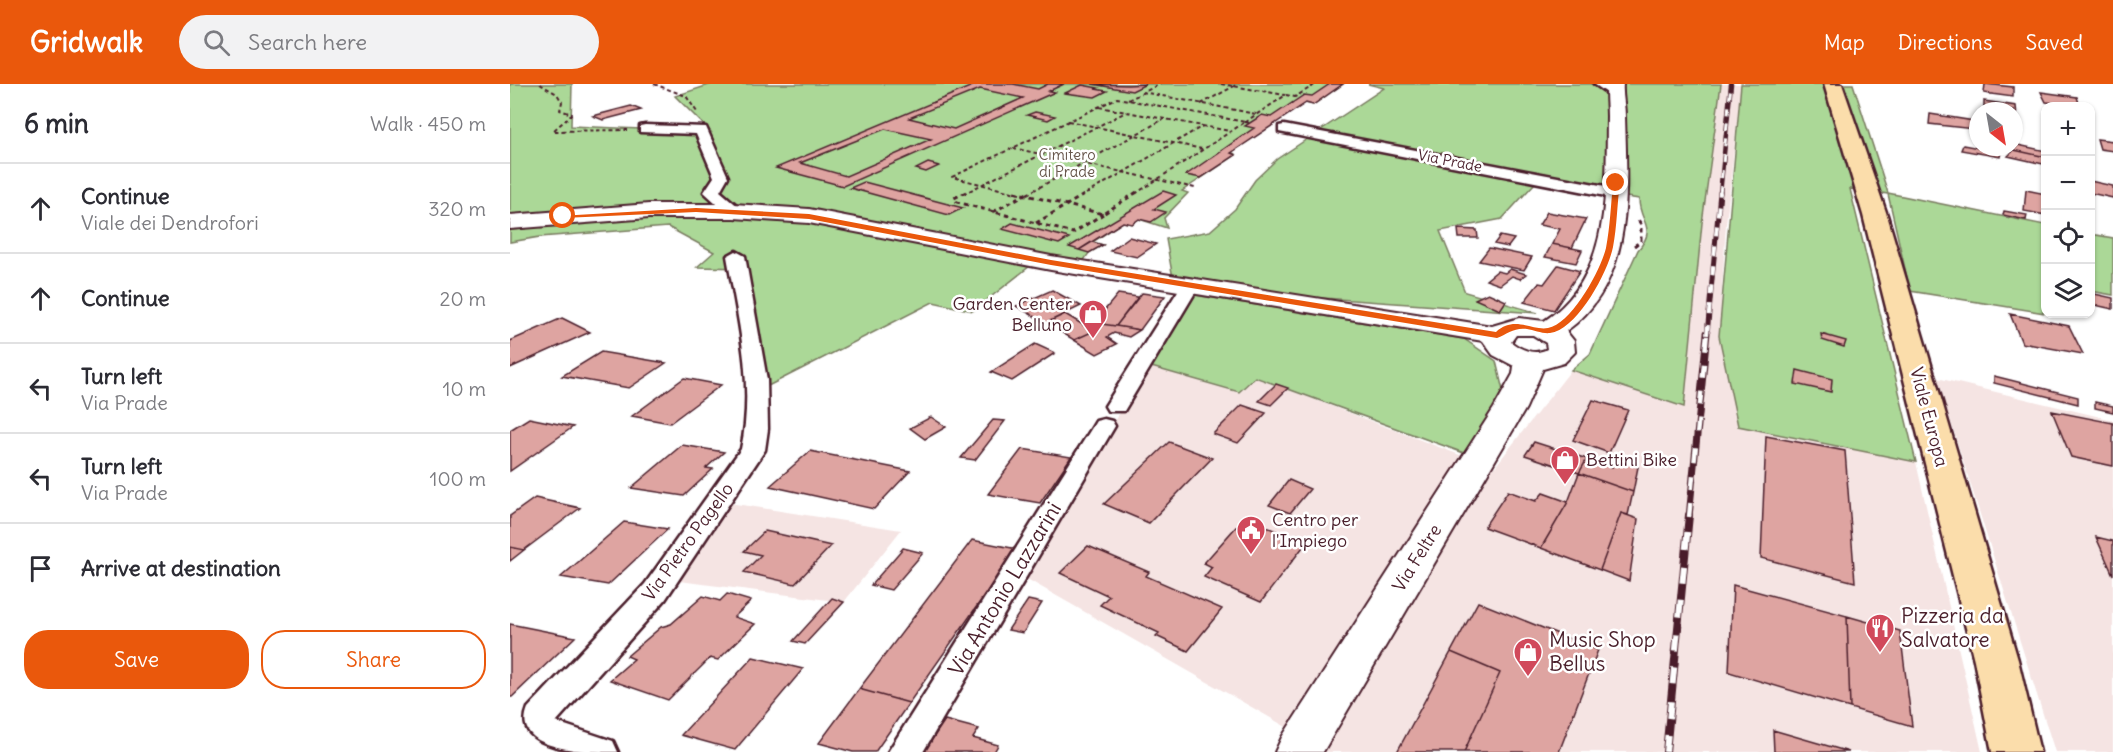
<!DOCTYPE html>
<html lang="en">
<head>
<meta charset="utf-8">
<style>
  :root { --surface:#fff; --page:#f2f2f3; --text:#2b2b33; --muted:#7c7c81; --line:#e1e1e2; --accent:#ea580c }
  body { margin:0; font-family:Delius,sans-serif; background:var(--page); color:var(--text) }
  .controls { position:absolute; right:18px; top:18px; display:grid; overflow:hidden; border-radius:12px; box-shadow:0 2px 4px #0004 }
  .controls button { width:54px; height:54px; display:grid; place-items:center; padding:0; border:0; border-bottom:2px solid var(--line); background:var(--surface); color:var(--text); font:30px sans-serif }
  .compass { position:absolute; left:1459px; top:18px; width:54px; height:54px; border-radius:50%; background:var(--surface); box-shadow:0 2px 4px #0004; rotate:149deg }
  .stop { position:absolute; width:18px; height:18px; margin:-14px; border:4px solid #ea580c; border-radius:50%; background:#fff }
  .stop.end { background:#ea580c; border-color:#fff; box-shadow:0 2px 6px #0008 }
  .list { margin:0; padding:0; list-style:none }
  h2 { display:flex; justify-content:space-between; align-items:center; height:78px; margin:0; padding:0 24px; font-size:26px }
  h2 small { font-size:20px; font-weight:400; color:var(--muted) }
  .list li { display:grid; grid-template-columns:39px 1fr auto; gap:18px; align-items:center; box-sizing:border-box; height:90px; padding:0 24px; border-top:2px solid var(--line) }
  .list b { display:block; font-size:22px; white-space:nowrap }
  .list p { margin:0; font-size:20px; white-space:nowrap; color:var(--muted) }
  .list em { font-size:20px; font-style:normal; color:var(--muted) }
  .actions { display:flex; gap:12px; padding:18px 24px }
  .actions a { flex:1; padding:14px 0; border:2px solid var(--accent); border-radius:24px; text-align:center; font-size:21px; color:var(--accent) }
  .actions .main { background:var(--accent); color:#fff }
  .icon { flex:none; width:33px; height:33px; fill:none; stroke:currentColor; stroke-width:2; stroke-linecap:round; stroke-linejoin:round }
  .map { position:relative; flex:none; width:1603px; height:668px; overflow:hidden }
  header { display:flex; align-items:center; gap:36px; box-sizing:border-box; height:84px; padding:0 30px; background:var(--accent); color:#fff }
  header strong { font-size:28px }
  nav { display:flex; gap:33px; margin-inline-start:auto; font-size:21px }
  .search { width:420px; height:54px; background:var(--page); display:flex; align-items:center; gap:15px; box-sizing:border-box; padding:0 21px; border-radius:33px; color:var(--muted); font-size:22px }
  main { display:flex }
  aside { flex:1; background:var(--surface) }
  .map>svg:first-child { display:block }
</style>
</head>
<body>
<header>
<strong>Gridwalk</strong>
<div class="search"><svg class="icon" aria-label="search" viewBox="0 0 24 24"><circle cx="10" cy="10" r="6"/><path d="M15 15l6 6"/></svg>Search here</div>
<nav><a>Map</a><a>Directions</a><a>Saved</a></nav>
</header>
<main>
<aside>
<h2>6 min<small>Walk · 450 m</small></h2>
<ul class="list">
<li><svg class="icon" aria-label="ahead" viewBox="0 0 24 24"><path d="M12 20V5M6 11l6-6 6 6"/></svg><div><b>Continue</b><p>Viale dei Dendrofori</p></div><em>320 m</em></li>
<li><svg class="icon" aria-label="ahead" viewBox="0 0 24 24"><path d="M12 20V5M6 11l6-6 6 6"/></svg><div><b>Continue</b></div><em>20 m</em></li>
<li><svg class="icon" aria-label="left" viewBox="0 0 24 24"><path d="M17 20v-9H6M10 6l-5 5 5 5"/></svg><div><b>Turn left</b><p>Via Prade</p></div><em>10 m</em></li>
<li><svg class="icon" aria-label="left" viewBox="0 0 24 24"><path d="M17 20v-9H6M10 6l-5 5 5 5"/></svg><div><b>Turn left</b><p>Via Prade</p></div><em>100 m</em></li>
<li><svg class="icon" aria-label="arrive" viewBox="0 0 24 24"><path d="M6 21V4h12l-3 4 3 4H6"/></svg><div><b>Arrive at destination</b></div></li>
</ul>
<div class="actions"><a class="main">Save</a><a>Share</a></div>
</aside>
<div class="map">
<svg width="1603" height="668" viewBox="0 0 1603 668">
  <rect width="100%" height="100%" fill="#fff"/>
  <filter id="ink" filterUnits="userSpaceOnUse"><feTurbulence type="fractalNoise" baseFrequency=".0167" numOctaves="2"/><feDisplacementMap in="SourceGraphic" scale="12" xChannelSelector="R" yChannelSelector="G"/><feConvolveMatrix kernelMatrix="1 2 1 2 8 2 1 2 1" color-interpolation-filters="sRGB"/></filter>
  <g filter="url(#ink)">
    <path fill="#f5e4e3" d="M1211,0H1231L1216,141L1209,252L1228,341L1406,378L1472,668H814L815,665L510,491L638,282L728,308L745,293L984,384L1061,286L1174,323L1192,139Z
      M1427,294L1603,336V668H1545Z
      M219,419L391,446L334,518L169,497Z"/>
    <path fill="#abd897" stroke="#7a7c61" stroke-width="1.5" d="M0,0H62L61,42L201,48L165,12L202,0H833L803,21L795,19L722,68L726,71L672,107L678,109L654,134L657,144L629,135L622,140L613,138L583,158L593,161L579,169L572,179L534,171L463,227L423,218L254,304L238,184L187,183L204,168L158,143L30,153L0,158Z
      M858,0H1211L1192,139L1174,323L1061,286L1080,270L1128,166C1148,143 1129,139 1129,115L1025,99L992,135L930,147L955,208L1028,229L687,205L664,200L656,155L700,147L725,125L745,96L767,75L874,4Z
      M1231,0H1343L1378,109L1535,141V229L1400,207L1378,110L1340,105L1406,378L1228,342L1209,252Z
      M1580,150L1603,154V211L1581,207Z
      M678,210L954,255L986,277L995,315L954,369L745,293L729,308L638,282Z"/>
    <path fill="#dea4a1" stroke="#4a1f2b" stroke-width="1.5" fill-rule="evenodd" d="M467,0H503L528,5L538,0H554L539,7L545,8L333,102L266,84ZM470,5L513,14L444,45L399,34ZM375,45L421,55L336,92L290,79Z
      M582,0L618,1L636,0L622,7Z
      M820,0H833L803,21L796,19L721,69L726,71L691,94L676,91L744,44L735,42L752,31L761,33L794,11L802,12Z
      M1475,0L1503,3V13L1474,9Z
      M572,1L588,4L585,5L597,7L585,13L555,9Z
      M1531,8L1567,13L1570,22L1536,18Z
      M1474,17L1506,22L1507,33L1504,32V27H1474Z
      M121,22L131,26L93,36L83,32Z
      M525,28L545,32L538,36L517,31Z
      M1420,30L1464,37V45L1419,40Z
      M1587,55L1603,57V67L1590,65Z
      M1453,61L1491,68L1490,73L1451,66Z
      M1508,61L1536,67V73L1504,66Z
      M1504,66L1536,73V77L1533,80L1498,72Z
      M418,79L429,82L416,88L406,85Z
      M1580,97L1603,102V114L1580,109Z
      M354,98L453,124L439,131L340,104Z
      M1516,106L1536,110V131L1514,127Z
      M653,107L666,111L644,125L656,128L641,138L629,135L622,140L613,138L569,166L559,163Z
      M1494,127L1517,131L1516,136L1493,131Z
      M1037,128L1076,135L1062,164L1042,160L1050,145L1029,141Z
      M502,139L559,154L549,160L492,145Z
      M948,145L967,146L968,154H949Z
      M990,152L1004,155L998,163L984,160Z
      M619,153L646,160L627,173L600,167Z
      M582,158L593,161L579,169L569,166Z
      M1042,160L1072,166L1066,179L1035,173Z
      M979,164L1022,173L1014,186L969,177Z
      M1048,181L1070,187L1044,226L1014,218L1029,199L1034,200Z
      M1000,185L1016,190L1010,195L1002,192L990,201L976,196L987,187L995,189Z
      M542,206L571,222L536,239L506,222Z
      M632,209L655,212L630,246L606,242Z
      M978,209L996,217L990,226L965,215Z
      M1580,209L1603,214V225L1580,220Z
      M608,210L628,213L606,242L584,239Z
      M555,230L575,242L584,247L564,256L536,239Z
      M1500,230L1559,242L1573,270L1512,259Z
      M52,234L80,248L0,284V257Z
      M584,239L606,242L630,246L619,253L604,249L597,253L607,260L587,270L564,256L584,247L575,242Z
      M1311,250L1336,257L1334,263L1312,256Z
      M525,260L545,269L502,297L481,288Z
      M91,268L156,279L119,304L52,292Z
      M1287,286L1322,295L1321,308L1285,300Z
      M1484,292L1568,313V320L1484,299Z
      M174,294L211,301L160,339L122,332Z
      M766,300L778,304L761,321L749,317Z
      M1083,316L1118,326L1099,369L1063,356Z
      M1585,318L1603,322V328L1585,324Z
      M732,321L756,329L728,359L703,350Z
      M1542,327L1603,339V382L1561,373Z
      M421,333L436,343L415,355L400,344Z
      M19,334L63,343L0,387V346Z
      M483,336L495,337L465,376L451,374Z
      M1256,352L1335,367L1345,498L1251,474Z
      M659,358L702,374L639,439L594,420Z
      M1024,358L1077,375L1069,389L1015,371Z
      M172,361L214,368L196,384L203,385L174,412L121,404Z
      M512,365L561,373L530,419L478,410Z
      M300,367L400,387L364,425L260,402Z
      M1077,375L1102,383L1107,375L1128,383L1123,408L1069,389Z
      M1069,389L1123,408L1118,431L1111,429L1090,486L1031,464L1058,418Z
      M779,396L800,405L780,429L759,421Z
      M998,407L1026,417L1033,409L1058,418L1031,464L974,443Z
      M25,414L70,424L14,466L0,463V432Z
      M1111,429L1128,435L1119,497L1090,486Z
      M742,437L796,459L751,518L694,493L702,483L694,479L726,443L734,446Z
      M114,438L158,445L98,501L51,493Z
      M255,447L321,462L285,500L234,488L251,471L234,467Z
      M1586,453L1603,457V491Z
      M462,456L507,465L399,619L349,605Z
      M578,462L639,488L636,492L712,525L678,567L646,552L649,549L590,521L599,512L550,489Z
      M0,463L14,466L0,477Z
      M393,464L413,469L381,506L361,501Z
      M1223,501L1337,532L1340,624L1219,588Z
      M217,510L241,517L224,533L245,540L208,576L200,574L158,616L100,596L124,575L117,572L151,543L161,540L193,512L210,517Z
      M322,514L334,518L295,560L283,557Z
      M518,516L532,519L513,549L498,546Z
      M968,518L1088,566L1049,668H954L990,589L941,568Z
      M1337,532L1390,547L1402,642L1340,624Z
      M0,540L65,553L2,613H0Z
      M941,568L990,589L954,668H887Z
      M243,573L293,585L225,666L171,651Z
      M349,605L399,619L365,668H343L309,659Z
      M435,636L469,645L463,654L488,661L484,668H405L414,655L421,657Z
      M1263,646L1339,668H1264Z"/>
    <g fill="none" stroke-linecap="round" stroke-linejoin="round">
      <g stroke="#4a1f2b" stroke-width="5">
        <path id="minor" d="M1084,0H1099L1110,8L1100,11Z
          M135,41L196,43L218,93L210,107L230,124L232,127L230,130H218L194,108L204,93L186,50L130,48V42Z
          M774,41L1106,104L1114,109L1106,114L769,48V42Z
          M226,167L235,172L257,296L258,345L255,366L155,516L46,638L103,657L108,668C79,668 0,668 18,624L135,500L231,365C245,301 228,236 217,172Z
          M680,197L689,202L614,327H598L595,322L671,202Z
          M594,335L602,337L605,342L413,668H378L583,342L586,337Z"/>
      </g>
      <g stroke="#4a1f2b" stroke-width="4">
        <path id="secondary" d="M1097,0H1113C1112,11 1115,21 1115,32C1117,107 1125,199 1056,247L1064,257L1065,268L1054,279L1033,285L1016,324L813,668H765L772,653L984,324L1003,290L1004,282L983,271L973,257L541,186L299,139L224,134H139L0,145V131L139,120H224L299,125L541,172L982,242L1009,234L1034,237C1102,193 1096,105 1097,32C1097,21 1095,11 1097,0ZM1006,251H1023L1036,259L1037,265C1024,272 1012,266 1001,258Z"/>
      </g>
      <g stroke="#4a1f2b" stroke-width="5">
        <path id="primary" d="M1314,0H1332L1377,131L1508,576L1530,668H1482L1464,576L1353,131Z"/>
      </g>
      <path stroke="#4a1f2b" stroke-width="2" stroke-dasharray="4 3" stroke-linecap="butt" d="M30,0L47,10L52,18L50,26L62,30L43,47L118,46
        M144,0L176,12L187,28
        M711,0L775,11
        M632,8L746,30
        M618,16L650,0
        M691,20L728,0
        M589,23L720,47
        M558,37L692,65
        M735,38L740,39
        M735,38L776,11L785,13L806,0
        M503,64L685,104
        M453,110L616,28
        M510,110L442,93L607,14L735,38
        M517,110L654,35
        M576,110L693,42
        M625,110L735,38"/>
      <path stroke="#4a1f2b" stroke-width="3" stroke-dasharray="4.5 4" stroke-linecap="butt" d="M456,108L444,114L447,118L563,149L593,130
        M504,108L593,130L627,108
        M483,128L519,108
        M526,139L579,108
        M1124,162L1131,157V140L1128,136"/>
      <use href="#minor" fill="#fff" fill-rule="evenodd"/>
      <use href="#secondary" fill="#fff" fill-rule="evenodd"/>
      <use href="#primary" fill="#fbddab" fill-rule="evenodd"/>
      <g stroke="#4a1f2b" stroke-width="4.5">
        <path id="rail-far3" d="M1210,110L1221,0"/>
      </g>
      <g stroke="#4a1f2b" stroke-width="5">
        <path id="rail-far2" d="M1197,251L1210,108"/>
      </g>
      <g stroke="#4a1f2b" stroke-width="7">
        <path id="rail-far1" d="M1179,433L1197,249"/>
      </g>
      <g stroke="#4a1f2b" stroke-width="8">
        <path id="rail" d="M1156,668L1179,431"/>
      </g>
      <use href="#rail-far3" stroke="#fff" stroke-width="3" stroke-dasharray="8" stroke-linecap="butt"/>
      <use href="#rail-far2" stroke="#fff" stroke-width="4" stroke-dasharray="10" stroke-linecap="butt"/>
      <use href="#rail-far1" stroke="#fff" stroke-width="4.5" stroke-dasharray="14" stroke-linecap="butt"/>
      <use href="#rail" stroke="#fff" stroke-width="6" stroke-dasharray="17" stroke-linecap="butt"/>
    </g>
  </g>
  <path fill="#ea580c" d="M1106,97L1110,99C1107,120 1107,143 1103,163C1098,188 1067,246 1040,249C1033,250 1024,246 1017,245C1005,243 997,250 987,254L541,181L299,135L186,128L53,134L49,132L186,124L299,130L541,176L986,248C1004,231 1022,247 1038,244C1062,240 1091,185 1096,164C1100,143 1101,120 1103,99Z"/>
  <defs>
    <g id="shop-pin" transform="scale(1.5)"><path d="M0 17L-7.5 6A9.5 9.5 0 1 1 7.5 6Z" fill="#d1495b" stroke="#fff"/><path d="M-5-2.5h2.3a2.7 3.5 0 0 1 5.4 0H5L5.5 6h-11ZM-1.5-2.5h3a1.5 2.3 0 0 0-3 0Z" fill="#fff"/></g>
    <g id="civic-pin" transform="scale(1.5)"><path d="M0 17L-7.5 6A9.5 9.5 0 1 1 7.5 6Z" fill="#d1495b" stroke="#fff"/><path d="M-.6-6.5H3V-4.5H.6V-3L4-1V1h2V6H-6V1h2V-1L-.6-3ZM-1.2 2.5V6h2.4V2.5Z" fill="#fff"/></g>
    <g id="restaurant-pin" transform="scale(1.5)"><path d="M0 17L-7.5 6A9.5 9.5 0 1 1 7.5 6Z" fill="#d1495b" stroke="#fff"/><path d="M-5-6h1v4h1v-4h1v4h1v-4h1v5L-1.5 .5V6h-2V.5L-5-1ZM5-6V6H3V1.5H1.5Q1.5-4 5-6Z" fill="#fff"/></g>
  </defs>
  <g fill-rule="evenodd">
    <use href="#shop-pin" x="583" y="230"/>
    <use href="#shop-pin" x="1055" y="376"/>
    <use href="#civic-pin" x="741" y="446"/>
    <use href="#restaurant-pin" x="1370" y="544"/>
    <use href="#shop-pin" x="1018" y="568"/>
  </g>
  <g text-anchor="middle" stroke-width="5" stroke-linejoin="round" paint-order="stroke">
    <g font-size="15" fill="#67564b" stroke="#fff">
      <text x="557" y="76">Cimitero<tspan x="557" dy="17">di Prade</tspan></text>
    </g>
    <g font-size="15" fill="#4a1f2b" stroke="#fff">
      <text transform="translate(940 77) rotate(11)" y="5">Via Prade</text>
    </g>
    <g font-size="18" fill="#4a1f2b" stroke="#fff" text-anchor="start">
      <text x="562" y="226" text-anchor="end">Garden Center<tspan x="562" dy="21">Belluno</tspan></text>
      <text x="1076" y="382">Bettini Bike</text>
      <text x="762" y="442">Centro per<tspan x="762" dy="21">l'Impiego</tspan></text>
    </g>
    <g font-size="18" fill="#4a1f2b" stroke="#fff">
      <text transform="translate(1419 333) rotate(75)" y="6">Viale Europa</text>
      <text transform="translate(178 458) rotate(-54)" y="6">Via Pietro Pagello</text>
      <text transform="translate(907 474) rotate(-58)" y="6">Via Feltre</text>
    </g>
    <g font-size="21" fill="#4a1f2b" stroke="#fff">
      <text transform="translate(495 505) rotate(-59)" y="7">Via Antonio Lazzarini</text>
    </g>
    <g font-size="21" fill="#4a1f2b" stroke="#fff" text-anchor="start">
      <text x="1391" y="539">Pizzeria da<tspan x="1391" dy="24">Salvatore</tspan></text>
      <text x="1039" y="563">Music Shop<tspan x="1039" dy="24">Bellus</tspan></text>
    </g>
  </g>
</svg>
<div class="controls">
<button>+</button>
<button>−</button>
<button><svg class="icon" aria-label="locate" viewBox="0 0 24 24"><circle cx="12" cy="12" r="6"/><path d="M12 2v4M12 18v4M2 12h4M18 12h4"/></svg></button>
<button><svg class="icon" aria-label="layers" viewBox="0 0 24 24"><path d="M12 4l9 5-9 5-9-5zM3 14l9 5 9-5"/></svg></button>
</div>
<svg class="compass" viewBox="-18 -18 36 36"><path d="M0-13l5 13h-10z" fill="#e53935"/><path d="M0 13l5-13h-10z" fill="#7c7c81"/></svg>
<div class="stop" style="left:53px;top:132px"></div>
<div class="stop end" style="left:1106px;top:99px"></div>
</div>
</main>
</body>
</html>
